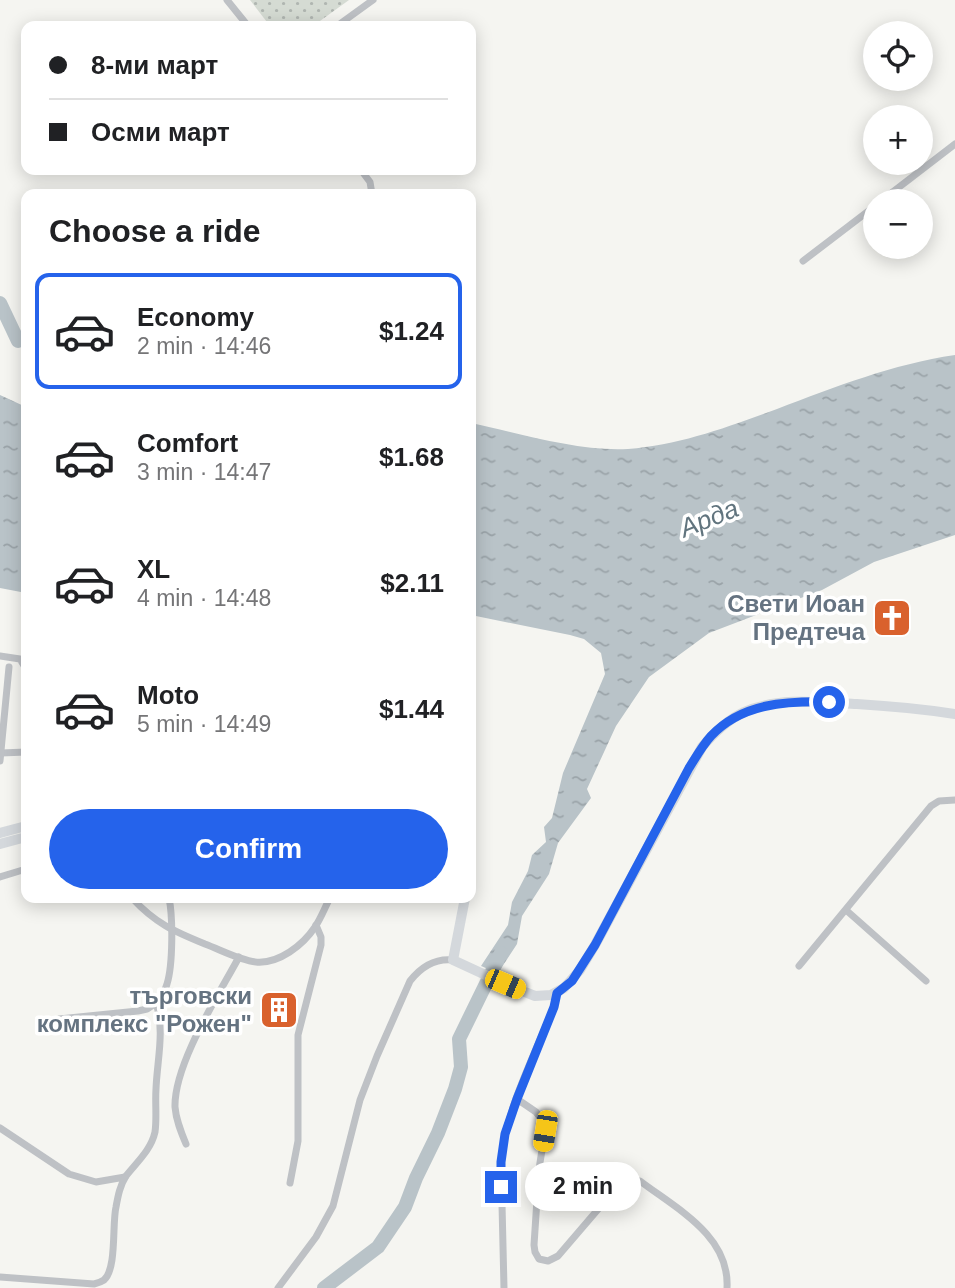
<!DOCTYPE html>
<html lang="en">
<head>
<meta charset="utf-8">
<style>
	body { margin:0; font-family:Arial,sans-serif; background:#f2f2f2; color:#202124; height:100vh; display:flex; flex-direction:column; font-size:26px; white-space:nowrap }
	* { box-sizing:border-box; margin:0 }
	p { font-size:23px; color:#757577 }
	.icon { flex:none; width:38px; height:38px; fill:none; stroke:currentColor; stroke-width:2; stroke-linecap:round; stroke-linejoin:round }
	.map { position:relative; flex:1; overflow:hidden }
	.side { position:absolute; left:21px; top:189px; width:455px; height:714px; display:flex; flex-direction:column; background:#fff; border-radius:14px; box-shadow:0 4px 18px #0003 }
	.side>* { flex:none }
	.banner { position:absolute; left:21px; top:21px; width:455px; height:154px; border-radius:14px; box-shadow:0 4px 18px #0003; display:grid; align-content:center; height:154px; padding:0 28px; background:#fff }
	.controls { position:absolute; left:863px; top:21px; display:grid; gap:14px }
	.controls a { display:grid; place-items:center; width:70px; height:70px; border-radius:50%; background:#fff; box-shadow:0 4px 18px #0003; font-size:35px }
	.end { position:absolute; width:32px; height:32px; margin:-16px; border:9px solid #2563eb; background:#fff; box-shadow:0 0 0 4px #fff }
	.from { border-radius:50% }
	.bubble { position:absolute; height:49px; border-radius:24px; background:#fff; box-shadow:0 4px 18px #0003; font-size:23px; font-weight:800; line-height:49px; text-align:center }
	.car { position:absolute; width:21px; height:42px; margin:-21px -10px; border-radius:9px; box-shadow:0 0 5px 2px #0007; background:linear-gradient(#f5c518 24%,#345 0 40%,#f5c518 0 76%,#345 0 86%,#f5c518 0) }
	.banner b { display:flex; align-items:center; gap:24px; height:66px; font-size:26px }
	.banner b+b { border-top:2px solid #e0e0e0 }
	.banner i { width:18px; height:18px; background:#202124 }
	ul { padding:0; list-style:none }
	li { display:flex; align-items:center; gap:21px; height:116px; margin:0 14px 10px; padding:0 14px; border:4px solid transparent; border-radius:14px }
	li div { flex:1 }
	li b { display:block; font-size:26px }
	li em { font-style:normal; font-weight:800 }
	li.selected { border-color:#2563eb }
	li>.icon { width:63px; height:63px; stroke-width:1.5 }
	h2 { padding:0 28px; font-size:32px; line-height:84px }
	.button { display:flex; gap:14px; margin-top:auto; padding:14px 28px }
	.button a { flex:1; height:80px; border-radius:42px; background:#2563eb; color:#fff; font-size:28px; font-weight:800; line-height:80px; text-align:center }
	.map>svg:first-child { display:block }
	.park { fill:url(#park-dots) }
	.water { fill:url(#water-ripples) }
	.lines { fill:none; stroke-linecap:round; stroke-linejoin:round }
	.river { stroke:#b9c3c8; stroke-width:14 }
	.minor { stroke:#bec1c5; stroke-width:7 }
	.major { stroke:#d4d8dc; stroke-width:10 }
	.route { stroke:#2563eb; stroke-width:9 }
	.labels { text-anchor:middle; stroke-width:7; stroke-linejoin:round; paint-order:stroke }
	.poi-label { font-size:24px; font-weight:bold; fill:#657381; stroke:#fff; text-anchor:end }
	.water-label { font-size:26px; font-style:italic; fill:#61747e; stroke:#fff }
</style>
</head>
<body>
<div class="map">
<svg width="955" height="1288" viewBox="0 0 955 1288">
	<defs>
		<pattern id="park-dots" width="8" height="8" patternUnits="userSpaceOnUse" patternTransform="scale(1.75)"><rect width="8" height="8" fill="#d5dbd3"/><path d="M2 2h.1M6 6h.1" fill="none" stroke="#b0b6b1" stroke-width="1.8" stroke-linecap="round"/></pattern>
		<pattern id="water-ripples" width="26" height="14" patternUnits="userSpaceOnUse" patternTransform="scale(1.75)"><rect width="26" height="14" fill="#b9c3c8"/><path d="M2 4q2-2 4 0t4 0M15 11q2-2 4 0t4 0" fill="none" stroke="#9aa3a8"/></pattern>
	</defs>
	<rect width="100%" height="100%" fill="#f5f5f1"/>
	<path class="park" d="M250 0H349L313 26H270Z"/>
	<g class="water">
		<path d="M955 355V535L874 562 822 590 709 633 649 677 616 726 587 789 591 798 558 843 549 874 522 916 517 944 498 973 481 966 508 925 512 902 528 871 532 855 546 842 544 827 552 818 563 773 605 674 601 653 584 639 570 635 471 615V423C518 433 580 452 628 449 680 445 728 427 777 409 835 387 893 364 955 355Z"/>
		<path d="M0 395 26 407V593L0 588Z"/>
	</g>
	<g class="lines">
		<g class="river">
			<path d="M0 303 18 341"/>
			<path d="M324 1288 378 1247 405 1207 416 1178 438 1133 455 1089 461 1067 459 1039 501 953"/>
		</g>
		<g class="minor">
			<path d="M227 0 248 26"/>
			<path d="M337 26 373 0"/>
			<path d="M361 170 370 182 372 194"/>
			<path d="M881 201 955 144"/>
			<path d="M803 261 875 206"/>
			<path d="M0 656 20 659 26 669"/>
			<path d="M1 753 26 752"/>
			<path d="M0 761 9 667"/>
			<path d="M0 877 26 869"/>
			<path d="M132 898C155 923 173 931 205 944 221 950 239 960 256 962 279 964 303 945 315 927 321 918 325 907 330 898"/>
			<path d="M846 910 926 981"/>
			<path d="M799 966 931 806 939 801 955 800"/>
			<path d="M59 1019 138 1011 147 1009 156 1003"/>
			<path d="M517 1099 536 1112 543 1121 545 1131 539 1169 534 1245 535 1252 539 1259 548 1261 558 1256 618 1186C625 1179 631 1178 640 1181 677 1209 730 1236 727 1288"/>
			<path d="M0 1128 69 1174 96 1182 125 1177"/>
			<path d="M186 1144C181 1132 176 1120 175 1107 174 1064 218 996 239 957"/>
			<path d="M290 1183 298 1141V1035L321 945V937L316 925"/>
			<path d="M0 1277 94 1284C98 1283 101 1282 104 1280 117 1269 112 1223 116 1207 118 1196 120 1185 126 1176 137 1162 151 1150 155 1132 157 1118 155 1103 156 1089 157 1061 165 1031 156 1003 161 998 165 991 167 984 173 965 173 917 169 898"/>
			<path d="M278 1288 316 1237 333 1206 360 1100 377 1056 410 981C421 967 434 958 453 960"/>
			<path d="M504 1288 501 1162C505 1111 535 1054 554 1007L557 993"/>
		</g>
		<g class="major">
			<path d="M0 833 26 826"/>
			<path d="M0 844 26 837"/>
			<path d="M465 898 453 960 505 984 535 996 551 995 564 988 580 970 595 945 702 747C714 733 727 720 744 712 779 697 820 702 857 704 890 706 923 709 955 714"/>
		</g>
	</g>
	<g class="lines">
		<path class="route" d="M501 1187V1162L505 1134 517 1099 554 1007 557 993 572 981 595 945 689 768C696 757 702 746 711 736 742 703 786 701 829 702"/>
	</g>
	<defs>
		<symbol id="church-square" viewBox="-11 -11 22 22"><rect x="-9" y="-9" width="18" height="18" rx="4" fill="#d9612d" stroke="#fff"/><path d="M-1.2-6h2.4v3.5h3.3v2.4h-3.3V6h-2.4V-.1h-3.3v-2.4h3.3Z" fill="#fff"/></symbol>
		<symbol id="building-square" viewBox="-11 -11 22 22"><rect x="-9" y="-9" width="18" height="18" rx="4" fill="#d9612d" stroke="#fff"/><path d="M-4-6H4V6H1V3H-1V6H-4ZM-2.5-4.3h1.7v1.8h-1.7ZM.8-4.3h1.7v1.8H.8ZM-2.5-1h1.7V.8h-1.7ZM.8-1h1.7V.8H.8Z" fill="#fff"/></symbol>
	</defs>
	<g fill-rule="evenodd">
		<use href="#church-square" x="870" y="596" width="44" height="44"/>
		<use href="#building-square" x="257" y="988" width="44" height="44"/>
	</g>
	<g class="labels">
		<g class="poi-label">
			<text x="865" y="612">Свети Иоан<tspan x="865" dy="28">Предтеча</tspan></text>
			<text x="252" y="1004">търговски<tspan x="252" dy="28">комплекс "Рожен"</tspan></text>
		</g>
		<g class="water-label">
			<text transform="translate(709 518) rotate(-22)" y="9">Арда</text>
		</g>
	</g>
</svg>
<div class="controls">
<a><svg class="icon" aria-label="locate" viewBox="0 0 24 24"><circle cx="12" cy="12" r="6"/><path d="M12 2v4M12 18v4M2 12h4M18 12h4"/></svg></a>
<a>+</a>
<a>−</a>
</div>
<i class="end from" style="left:829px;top:702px"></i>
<i class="end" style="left:501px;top:1187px"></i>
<div class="bubble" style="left:525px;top:1162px;width:116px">2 min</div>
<i class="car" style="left:505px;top:984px;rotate:113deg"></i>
<i class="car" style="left:545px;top:1131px;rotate:189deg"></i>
<div class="banner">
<b><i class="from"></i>8-ми март</b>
<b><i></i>Осми март</b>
</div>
<section class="side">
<h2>Choose a ride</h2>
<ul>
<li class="selected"><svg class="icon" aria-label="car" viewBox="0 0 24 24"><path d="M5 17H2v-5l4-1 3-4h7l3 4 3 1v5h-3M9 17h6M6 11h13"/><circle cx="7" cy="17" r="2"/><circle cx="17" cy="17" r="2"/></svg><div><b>Economy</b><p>2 min · 14:46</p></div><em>$1.24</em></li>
<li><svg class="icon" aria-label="car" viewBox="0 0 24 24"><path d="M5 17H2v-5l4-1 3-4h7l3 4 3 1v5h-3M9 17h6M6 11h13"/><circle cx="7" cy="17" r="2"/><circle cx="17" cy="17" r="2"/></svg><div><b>Comfort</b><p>3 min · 14:47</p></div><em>$1.68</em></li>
<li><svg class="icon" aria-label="car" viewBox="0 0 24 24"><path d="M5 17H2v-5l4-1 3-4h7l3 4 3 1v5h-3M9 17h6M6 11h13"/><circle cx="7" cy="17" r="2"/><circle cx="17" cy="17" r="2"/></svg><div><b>XL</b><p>4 min · 14:48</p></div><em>$2.11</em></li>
<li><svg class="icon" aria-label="car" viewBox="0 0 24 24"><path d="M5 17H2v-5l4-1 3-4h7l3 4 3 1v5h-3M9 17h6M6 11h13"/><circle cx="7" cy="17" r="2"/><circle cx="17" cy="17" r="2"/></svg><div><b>Moto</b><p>5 min · 14:49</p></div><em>$1.44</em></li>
</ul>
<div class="button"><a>Confirm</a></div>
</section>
</div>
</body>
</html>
